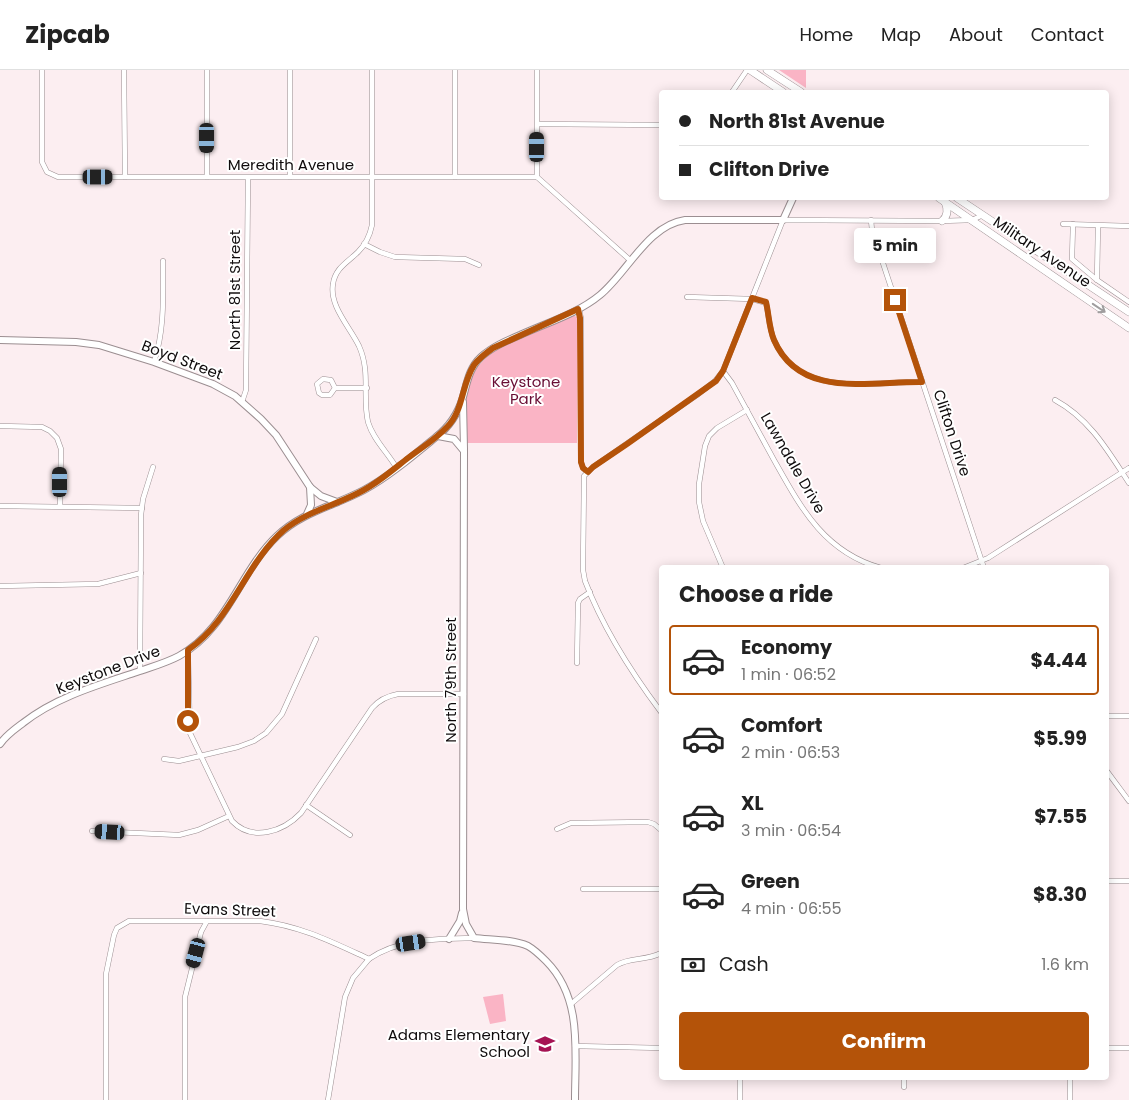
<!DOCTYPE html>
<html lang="en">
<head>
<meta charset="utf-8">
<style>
	body { margin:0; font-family:Poppins,sans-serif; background:#f6f6f6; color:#222; height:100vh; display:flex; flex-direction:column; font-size:19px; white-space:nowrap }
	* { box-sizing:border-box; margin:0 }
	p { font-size:16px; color:#767676 }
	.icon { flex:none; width:28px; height:28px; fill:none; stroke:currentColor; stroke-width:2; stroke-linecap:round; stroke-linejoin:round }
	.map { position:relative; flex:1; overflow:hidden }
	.drawer { position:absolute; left:659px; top:495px; width:450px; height:515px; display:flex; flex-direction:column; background:#fff; border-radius:5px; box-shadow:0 2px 12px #0003 }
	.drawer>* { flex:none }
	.banner { position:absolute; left:659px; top:20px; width:450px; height:110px; border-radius:5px; box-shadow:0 2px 12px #0003; display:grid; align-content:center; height:110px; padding:0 20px; background:#fff }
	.end { position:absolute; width:22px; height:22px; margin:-11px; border:6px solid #b45309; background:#fff; box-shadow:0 0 0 2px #fff }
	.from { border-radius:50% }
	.bubble { position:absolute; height:35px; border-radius:5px; background:#fff; box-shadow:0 2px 12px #0003; font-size:16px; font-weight:700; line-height:35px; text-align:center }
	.car { position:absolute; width:15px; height:30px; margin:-15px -8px; border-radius:6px; box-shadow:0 0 4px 1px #0007; background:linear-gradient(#222 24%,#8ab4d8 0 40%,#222 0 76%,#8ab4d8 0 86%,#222 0) }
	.banner b { display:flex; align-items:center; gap:18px; height:48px; font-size:19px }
	.banner b+b { border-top:1px solid #e0e0e0 }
	.banner i { width:12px; height:12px; background:#222 }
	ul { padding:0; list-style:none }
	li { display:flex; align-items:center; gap:15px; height:70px; margin:0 10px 8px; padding:0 10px; border:2px solid transparent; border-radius:5px }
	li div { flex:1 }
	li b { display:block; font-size:19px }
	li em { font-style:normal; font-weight:700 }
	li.active { border-color:#b45309 }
	li>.icon { width:45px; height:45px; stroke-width:1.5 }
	h2 { padding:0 20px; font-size:22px; line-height:60px }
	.pay { display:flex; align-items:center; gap:12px; height:55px; padding:0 20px; font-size:19px }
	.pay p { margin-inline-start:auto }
	.cta { display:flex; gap:10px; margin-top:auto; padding:10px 20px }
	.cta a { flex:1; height:58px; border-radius:5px; background:#b45309; color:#fff; font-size:20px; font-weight:700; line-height:58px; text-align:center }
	header { display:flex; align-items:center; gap:30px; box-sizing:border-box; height:70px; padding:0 25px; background:#fff; border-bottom:1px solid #e0e0e0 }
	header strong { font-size:24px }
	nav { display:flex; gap:28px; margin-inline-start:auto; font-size:18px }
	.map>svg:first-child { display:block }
	.green { fill:#fab4c5 }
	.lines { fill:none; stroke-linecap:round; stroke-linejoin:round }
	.street-casing { stroke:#9b8e91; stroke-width:5.5 }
	.secondary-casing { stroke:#9b8e91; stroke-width:8 }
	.primary-casing { stroke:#9b8e91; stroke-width:8 }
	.street { stroke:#fff; stroke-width:4.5 }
	.secondary { stroke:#fff; stroke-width:6 }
	.primary { stroke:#fff; stroke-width:7 }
	.oneway { stroke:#9f9d9e }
	.route { stroke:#b45309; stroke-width:6 }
	.labels { text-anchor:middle; stroke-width:4; stroke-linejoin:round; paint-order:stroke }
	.street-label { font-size:15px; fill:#0f0b0c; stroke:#fff }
	.park-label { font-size:15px; fill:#680c33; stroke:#fff }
	.poi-label { font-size:15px; fill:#0f0b0c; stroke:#fff; text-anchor:end }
</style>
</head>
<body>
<header>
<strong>Zipcab</strong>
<nav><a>Home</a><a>Map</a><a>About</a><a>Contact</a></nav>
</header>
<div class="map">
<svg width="1129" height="1030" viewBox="0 0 1129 1030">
	<rect width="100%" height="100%" fill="#fceef1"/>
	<g class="green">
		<path d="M779 0H806V18Z"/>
		<path d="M573 245 577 247 578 250 577 373H466C466 358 464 342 466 327 472 275 532 262 573 245Z"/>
		<path d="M503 924 506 951 490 954 483 927Z"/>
	</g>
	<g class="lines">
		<defs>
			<g id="street">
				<path d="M42 0V92L47 102 58 107H537"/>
				<path d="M124 0 125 107"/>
				<path d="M207 0V107"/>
				<path d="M290 0V107"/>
				<path d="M372 0V155C370 165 366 174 358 182 348 192 335 198 333 214 329 236 350 257 359 276 371 303 362 325 368 352 373 369 387 382 396 397"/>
				<path d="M455 0V107"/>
				<path d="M537 0V107L631 191"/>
				<path d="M732 22 747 0"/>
				<path d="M538 54 661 55"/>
				<path d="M871 150 872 160 984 498"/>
				<path d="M1063 154 1129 156"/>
				<path d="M1073 154 1072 189 1097 210 1129 232"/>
				<path d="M364 174 380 182 395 187 465 189 479 195"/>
				<path d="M1097 210 1098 156"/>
				<path d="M687 227 752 229 766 233C769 245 769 258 774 270 800 330 871 311 922 312"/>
				<path d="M579 239 581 248V392L583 398 588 402"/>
				<path d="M154 292C165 259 163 225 163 191"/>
				<path d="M723 301 732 313C746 339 760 364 774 390 801 438 824 482 881 498"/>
				<path d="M335 318 330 325H322L319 323 317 314 323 309 331 310 335 318H367"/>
				<path d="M1055 330C1090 349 1108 381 1129 413"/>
				<path d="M242 332 246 320 248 108"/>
				<path d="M0 356 42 357 50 361 57 368 61 379 60 436"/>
				<path d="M0 436 142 438"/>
				<path d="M723 498 703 451 699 432V414L705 376 709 366 717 358 747 340"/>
				<path d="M963 498 988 488 1129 398"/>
				<path d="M0 516 98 514 141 503"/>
				<path d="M188 580 190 663 232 751C252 772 283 762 301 743L372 638C379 630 387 626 398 624H464"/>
				<path d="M577 593 578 533 580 529 590 522"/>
				<path d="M140 600 141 445 143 429 153 397"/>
				<path d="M661 642C631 602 603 558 585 511L583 500 584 406 593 397 697 325 715 311 723 301 783 150 942 151 972 150 983 145"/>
				<path d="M1106 646H1129"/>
				<path d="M164 689 179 691 238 677 254 671 266 663 282 644 316 569"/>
				<path d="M1106 700 1129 731"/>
				<path d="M306 735 350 765"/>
				<path d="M557 759 571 753 648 752 654 754 661 760"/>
				<path d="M92 761 179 765 198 760 229 746"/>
				<path d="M1106 811H1129"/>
				<path d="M583 819H661"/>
				<path d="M571 934 617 895C630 887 646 891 661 883"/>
				<path d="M575 976 661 978"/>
				<path d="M1106 978H1129"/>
				<path d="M740 1008V1030"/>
				<path d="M1070 1008V1030"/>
				<path d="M904 1017V1008"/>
				<path d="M106 1030V904L114 865 117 858 129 851H260C301 856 332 872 369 889 399 868 439 869 474 868"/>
				<path d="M185 1030V927L201 862 207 851"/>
				<path d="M328 1030 345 927 353 908 369 889"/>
			</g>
			<g id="secondary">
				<path d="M0 270 76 272 99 275 154 292 213 314 235 326 261 349 276 365 310 417 321 426 337 432"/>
				<path d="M463 332 464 379"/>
				<path d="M438 366 454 369 464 381 463 839 466 854 474 868C491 870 512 869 528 876 535 880 540 885 546 891 583 928 575 982 575 1030"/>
				<path d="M307 444 311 435 310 417"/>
				<path d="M0 674C6 665 15 659 23 653 56 627 98 615 137 602 151 597 166 593 179 586 228 559 239 502 277 466 302 442 334 436 364 420 388 407 414 385 436 367 449 357 458 344 463 327 467 313 469 298 481 287 492 277 506 271 520 265 546 253 577 244 600 225 627 203 648 155 685 150H783L793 128"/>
				<path d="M449 869 460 851 462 843"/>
			</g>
			<g id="primary">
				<path d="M750 0 783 22"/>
				<path d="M767 0 801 22"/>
				<path d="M939 128 1129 258"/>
				<path d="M957 128 1129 242"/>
				<path d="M942 151C948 146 948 139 945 132"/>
			</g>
		</defs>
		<use href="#street" class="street-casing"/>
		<use href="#secondary" class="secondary-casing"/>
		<use href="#primary" class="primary-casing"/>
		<use href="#street" class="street"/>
		<use href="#secondary" class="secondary"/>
		<use href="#primary" class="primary"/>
	</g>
	<defs><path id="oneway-shaft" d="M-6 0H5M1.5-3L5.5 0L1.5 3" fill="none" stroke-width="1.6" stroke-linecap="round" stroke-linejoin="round" transform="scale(1.25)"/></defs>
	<use class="oneway" href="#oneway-shaft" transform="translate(1099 238) rotate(34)"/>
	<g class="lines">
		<path class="route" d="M188 651V580C232 550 245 494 284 460 305 443 329 437 352 426 373 417 390 402 408 388 421 378 436 369 447 357 464 340 461 315 474 295 479 288 486 283 493 278L578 239 580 248 581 392 583 398 588 402 593 397 627 374 716 311 723 301 752 228 766 232C769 245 769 258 774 270 800 330 871 311 922 312L895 230"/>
	</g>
	<defs>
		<symbol id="school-bare" viewBox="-9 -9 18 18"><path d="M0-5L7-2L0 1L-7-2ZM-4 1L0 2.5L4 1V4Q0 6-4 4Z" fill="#a51353" stroke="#fff" stroke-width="2.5" paint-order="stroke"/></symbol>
	</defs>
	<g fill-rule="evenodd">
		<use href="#school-bare" x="531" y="960" width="28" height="28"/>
	</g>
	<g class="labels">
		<g class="street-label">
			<text x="291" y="100">Meredith Avenue</text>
			<text transform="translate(1042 182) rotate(34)" y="5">Military Avenue</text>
			<text transform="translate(235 220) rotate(-90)" y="5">North 81st Street</text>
			<text transform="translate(182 290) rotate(21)" y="5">Boyd Street</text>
			<text transform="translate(952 363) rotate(72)" y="5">Clifton Drive</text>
			<text transform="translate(793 393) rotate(60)" y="5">Lawndale Drive</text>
			<text transform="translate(108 600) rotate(-21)" y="5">Keystone Drive</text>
			<text transform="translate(451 610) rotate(-90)" y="5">North 79th Street</text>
			<text transform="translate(230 840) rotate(2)" y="5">Evans Street</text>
		</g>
		<g class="park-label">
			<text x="526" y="317">Keystone<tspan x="526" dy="17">Park</tspan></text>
		</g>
		<g class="poi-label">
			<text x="530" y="970">Adams Elementary<tspan x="530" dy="17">School</tspan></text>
		</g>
	</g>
</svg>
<i class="end from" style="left:188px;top:651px"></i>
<i class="end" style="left:895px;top:230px"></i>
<div class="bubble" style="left:854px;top:158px;width:82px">5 min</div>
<i class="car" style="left:207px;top:68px;rotate:180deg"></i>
<i class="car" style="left:537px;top:77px;rotate:0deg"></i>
<i class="car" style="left:98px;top:107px;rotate:90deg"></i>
<i class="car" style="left:60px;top:412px;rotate:0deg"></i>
<i class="car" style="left:110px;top:762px;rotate:273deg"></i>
<i class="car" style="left:411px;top:873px;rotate:81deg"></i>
<i class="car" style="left:196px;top:883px;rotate:195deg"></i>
<div class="banner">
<b><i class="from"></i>North 81st Avenue</b>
<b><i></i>Clifton Drive</b>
</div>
<section class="drawer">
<h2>Choose a ride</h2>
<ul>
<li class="active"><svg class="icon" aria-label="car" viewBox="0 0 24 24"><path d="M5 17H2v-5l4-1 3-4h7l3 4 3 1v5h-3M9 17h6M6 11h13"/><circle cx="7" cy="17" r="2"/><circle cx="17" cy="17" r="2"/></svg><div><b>Economy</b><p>1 min · 06:52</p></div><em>$4.44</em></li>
<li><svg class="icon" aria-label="car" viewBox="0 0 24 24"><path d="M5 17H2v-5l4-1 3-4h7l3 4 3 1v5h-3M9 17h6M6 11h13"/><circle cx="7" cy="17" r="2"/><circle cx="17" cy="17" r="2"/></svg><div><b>Comfort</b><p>2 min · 06:53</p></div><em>$5.99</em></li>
<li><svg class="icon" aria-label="car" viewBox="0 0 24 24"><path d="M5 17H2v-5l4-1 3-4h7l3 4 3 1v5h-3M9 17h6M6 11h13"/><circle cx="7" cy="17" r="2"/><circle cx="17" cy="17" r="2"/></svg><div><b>XL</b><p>3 min · 06:54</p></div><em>$7.55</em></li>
<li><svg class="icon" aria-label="car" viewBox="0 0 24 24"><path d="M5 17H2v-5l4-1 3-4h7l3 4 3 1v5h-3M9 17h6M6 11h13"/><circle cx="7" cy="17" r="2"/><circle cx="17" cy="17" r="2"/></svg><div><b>Green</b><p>4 min · 06:55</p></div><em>$8.30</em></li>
</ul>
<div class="pay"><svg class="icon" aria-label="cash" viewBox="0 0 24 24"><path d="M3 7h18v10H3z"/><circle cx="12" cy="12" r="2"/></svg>Cash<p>1.6 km</p></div>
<div class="cta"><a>Confirm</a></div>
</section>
</div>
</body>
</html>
